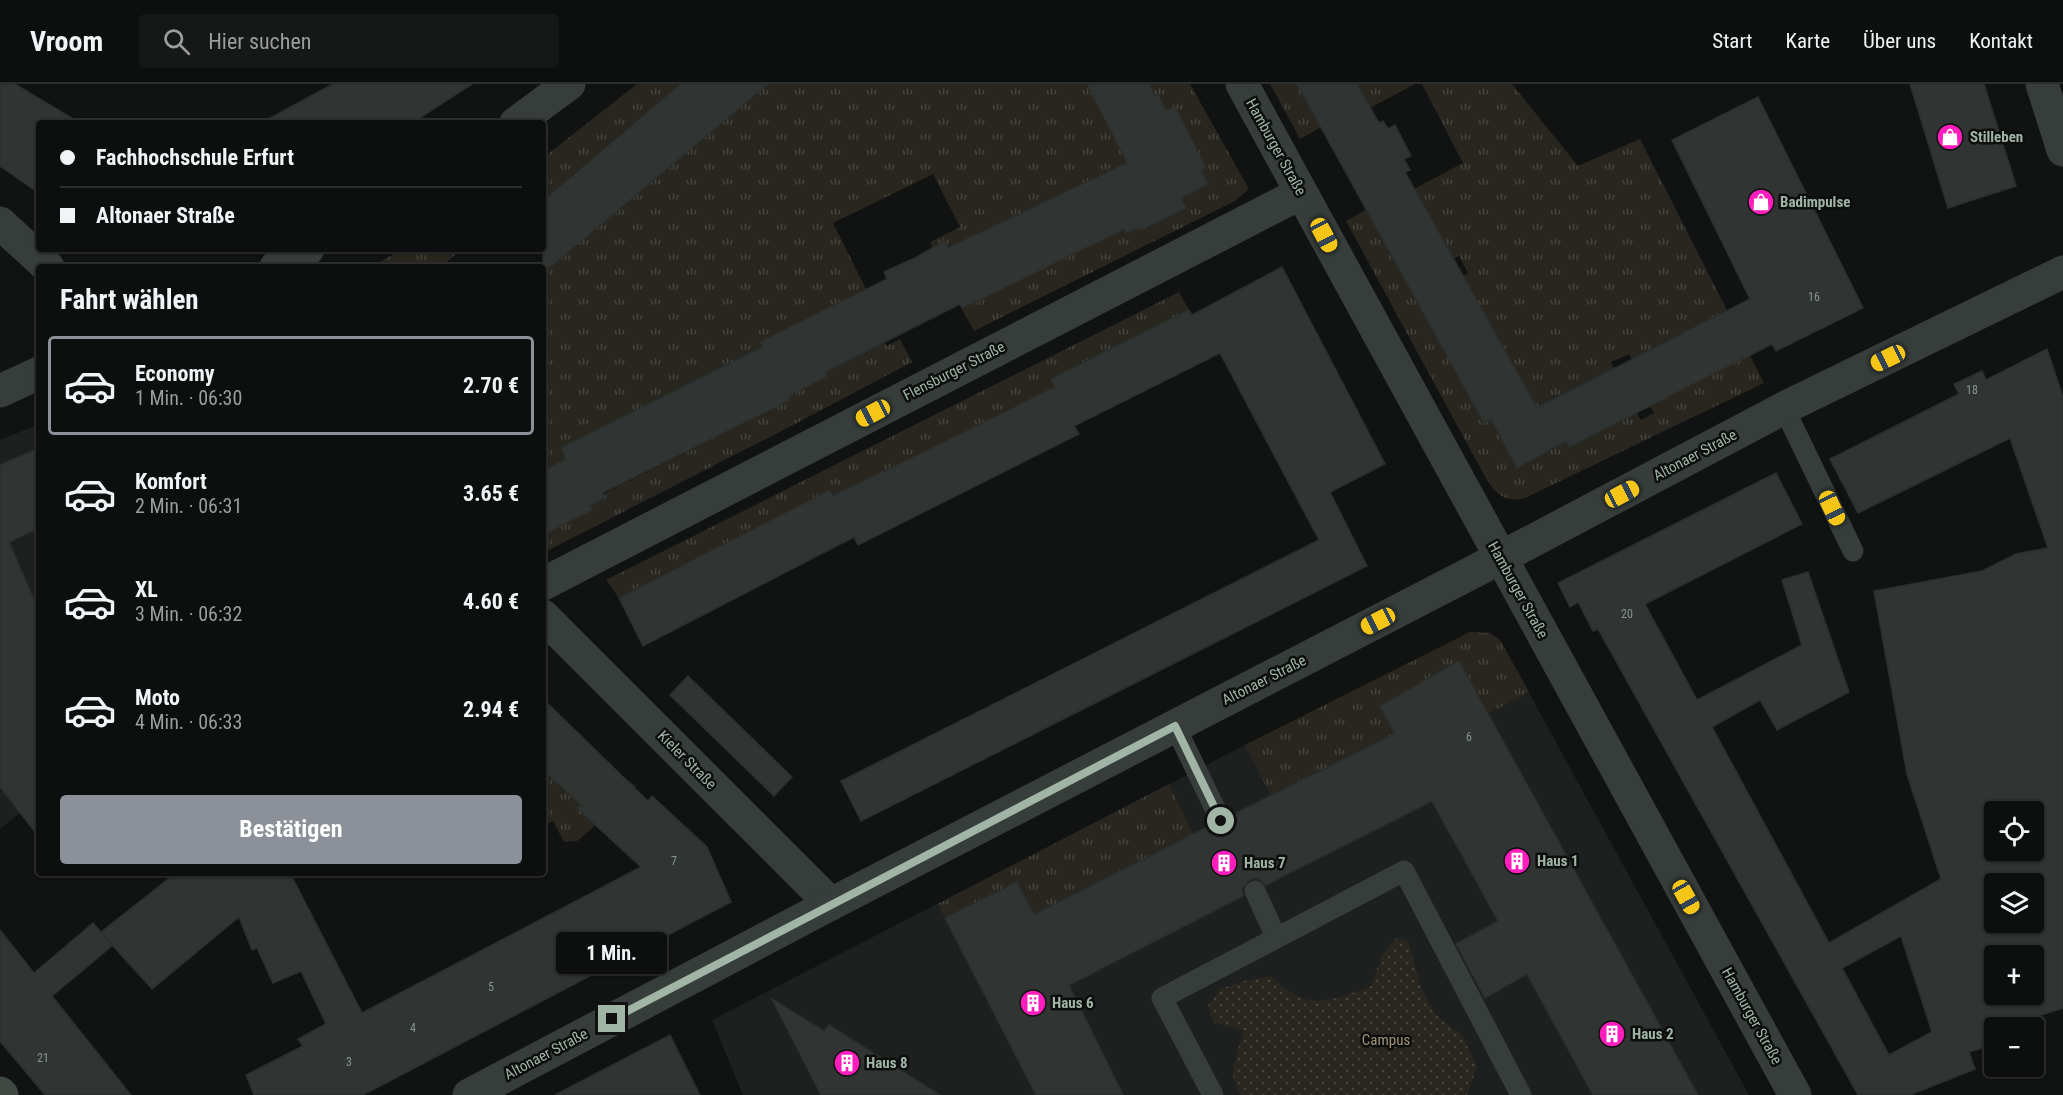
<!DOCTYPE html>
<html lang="de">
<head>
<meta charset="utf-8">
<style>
	body { margin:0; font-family:"Roboto Condensed",sans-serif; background:#161717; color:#f1f3f6; height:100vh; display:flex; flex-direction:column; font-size:22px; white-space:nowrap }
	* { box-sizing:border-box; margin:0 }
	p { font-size:20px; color:#9a9c9e }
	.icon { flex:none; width:33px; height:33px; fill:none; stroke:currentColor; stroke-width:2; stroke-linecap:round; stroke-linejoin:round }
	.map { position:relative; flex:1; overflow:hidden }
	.sheet { position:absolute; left:36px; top:180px; width:510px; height:612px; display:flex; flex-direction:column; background:#0d0e0e; border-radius:6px; box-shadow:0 2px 4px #0004,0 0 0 2px #2d2e2e }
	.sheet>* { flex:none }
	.guide { position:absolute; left:36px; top:36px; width:510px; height:132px; border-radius:6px; box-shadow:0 2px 4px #0004,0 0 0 2px #2d2e2e; display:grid; align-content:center; height:132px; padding:0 24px; background:#0d0e0e }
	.tools { position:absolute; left:1984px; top:717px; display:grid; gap:12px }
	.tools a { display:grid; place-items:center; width:60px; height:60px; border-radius:6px; background:#0d0e0e; box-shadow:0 2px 4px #0004,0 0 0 2px #2d2e2e; font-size:30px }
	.end { position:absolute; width:27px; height:27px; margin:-14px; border:8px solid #a1b5a7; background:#111; box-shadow:0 0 0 3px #111 }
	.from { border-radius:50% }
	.bubble { position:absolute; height:42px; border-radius:6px; background:#0d0e0e; box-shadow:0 2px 4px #0004,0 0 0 2px #2d2e2e; font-size:20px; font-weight:700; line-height:42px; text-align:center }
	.car { position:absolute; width:18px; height:36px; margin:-18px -9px; border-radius:8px; box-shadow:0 0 4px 2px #0007; background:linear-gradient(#f5c518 24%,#345 0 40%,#f5c518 0 76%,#345 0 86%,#f5c518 0) }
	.guide b { display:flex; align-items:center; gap:21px; height:57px; font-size:22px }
	.guide b+b { border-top:2px solid #2d2e2e }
	.guide i { width:15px; height:15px; background:#f1f3f6 }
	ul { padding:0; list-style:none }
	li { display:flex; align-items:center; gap:18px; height:99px; margin:0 12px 9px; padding:0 12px; border:3px solid transparent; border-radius:6px }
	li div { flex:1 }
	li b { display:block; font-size:22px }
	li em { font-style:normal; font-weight:700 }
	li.current { border-color:#8c9099 }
	li>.icon { width:54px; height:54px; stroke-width:1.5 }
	h2 { padding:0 24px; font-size:27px; line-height:72px }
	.action { display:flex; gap:12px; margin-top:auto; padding:12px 24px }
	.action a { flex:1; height:69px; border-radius:6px; background:#8c9099; color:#fff; font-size:24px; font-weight:700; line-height:69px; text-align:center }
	header { display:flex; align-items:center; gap:36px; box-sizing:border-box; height:84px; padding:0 30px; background:#0d0e0e; border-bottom:2px solid #2d2e2e }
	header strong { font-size:28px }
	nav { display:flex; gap:33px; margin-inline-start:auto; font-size:21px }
	.search { width:420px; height:54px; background:#161717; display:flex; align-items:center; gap:15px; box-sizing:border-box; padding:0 21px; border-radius:6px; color:#9a9c9e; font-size:22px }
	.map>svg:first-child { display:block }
	.built { fill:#1d201f }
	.grass { fill:url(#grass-tufts) }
	.park { fill:url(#park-dots) }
	.building { fill:#303533; stroke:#2b2f2d; stroke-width:1.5; fill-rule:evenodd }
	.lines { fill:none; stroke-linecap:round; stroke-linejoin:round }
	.service { stroke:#363d3a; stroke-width:21 }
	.minor { stroke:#363d3a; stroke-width:33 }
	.tertiary { stroke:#363d3a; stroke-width:33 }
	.secondary { stroke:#404843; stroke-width:33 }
	.route { stroke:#a1b5a7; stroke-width:8 }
	.labels { text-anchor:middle; stroke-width:5; stroke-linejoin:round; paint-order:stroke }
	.number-label { font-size:12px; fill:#85958a }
	.poi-label { font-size:15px; font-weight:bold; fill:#a1b5a7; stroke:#0c0e0d; text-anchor:start }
	.street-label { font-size:15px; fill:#a1b5a7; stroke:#0c0e0d }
	.park-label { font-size:15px; fill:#a19476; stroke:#0c0e0d }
</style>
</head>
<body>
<header>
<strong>Vroom</strong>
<div class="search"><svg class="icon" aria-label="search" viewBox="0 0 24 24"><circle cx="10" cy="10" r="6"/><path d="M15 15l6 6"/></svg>Hier suchen</div>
<nav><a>Start</a><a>Karte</a><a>Über uns</a><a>Kontakt</a></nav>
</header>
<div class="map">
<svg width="2063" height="1011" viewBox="0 0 2063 1011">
	<defs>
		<pattern id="grass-tufts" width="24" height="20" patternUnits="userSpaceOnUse" patternTransform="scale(1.5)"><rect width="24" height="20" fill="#28261f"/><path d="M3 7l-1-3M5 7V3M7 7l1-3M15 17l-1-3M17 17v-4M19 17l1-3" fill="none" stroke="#44433d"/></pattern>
		<pattern id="park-dots" width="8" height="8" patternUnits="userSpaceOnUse" patternTransform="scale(1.5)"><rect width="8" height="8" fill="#28261f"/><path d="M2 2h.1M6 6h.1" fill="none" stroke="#44433d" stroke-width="1.8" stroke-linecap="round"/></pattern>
	</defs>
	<rect width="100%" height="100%" fill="#111312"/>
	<g class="built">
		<path d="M39 340V714L0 745V356Z"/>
		<path d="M1470 548 1490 549 1500 556 1749 1011H743L712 936 1245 661Z"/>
	</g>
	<g class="grass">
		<path d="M637 0H681L543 117V74Z"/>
		<path d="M768 0H1087L1113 52 1140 82 1111 86 936 171 930 158 960 143 933 90 833 139 866 205 761 258 763 263 561 364 566 375 543 387V189Z"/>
		<path d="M1149 0H1190L1249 105 1235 117 974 247 962 225 1124 145 1126 149 1140 143 1142 146 1185 124 1181 114 1207 100 1201 87 1206 84 1175 23 1166 27 1158 10 1155 12Z"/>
		<path d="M1270 0H1297L1321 43 1300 55Z"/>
		<path d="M1357 0H1415L1370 24Z"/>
		<path d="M1422 0H1512L1578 82 1640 55 1764 299 1525 414C1502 420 1494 407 1483 389L1346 137 1366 126 1484 339 1491 335 1517 384 1566 357 1570 363 1637 329 1641 336 1654 329 1650 322 1743 275 1632 276 1629 270 1611 278 1614 285 1537 324 1462 192 1468 189 1459 172 1453 175 1414 105 1463 79Z"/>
		<path d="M403 165H462L441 183H371Z"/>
		<path d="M1179 208 1189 226 1051 295 1055 303 833 412 830 406 619 514 606 496Z"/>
		<path d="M900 255 912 278 795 340 543 469V440L605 414 603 410 789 317 785 308 827 292 825 288 884 258 887 262Z"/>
		<path d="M1470 548 1490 549 1500 556 1529 608 1488 630 1459 577 1380 621 1395 650 1271 712 1245 661Z"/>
		<path d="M543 686 589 728 622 692 636 702 613 726 577 757 564 758 553 737 543 742Z"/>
		<path d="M1169 700 1193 750 1034 831 1017 798 945 834 938 820Z"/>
	</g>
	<path class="park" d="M1396 854 1408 857 1421 903 1435 930 1462 951 1473 974 1477 983 1467 1011H1241C1224 989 1239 971 1243 946L1213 938 1208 922 1220 905 1244 897 1271 892C1307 928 1328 918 1371 902L1382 871Z"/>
	<g class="building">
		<path d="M0 0H15L80 39H39V109L0 82Z"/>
		<path d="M333 0H472L412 39H261Z"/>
		<path d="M681 0H768L543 189V117Z"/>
		<path d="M1087 0H1149L1155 12 1158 10 1166 27 1175 22 1206 84 1201 87 1208 100 1181 114 1186 124 1141 146 1140 143 1126 149 1124 145 980 216 962 224 960 220 825 288 827 292 788 313 790 316 602 409 605 414 590 421 592 426 543 451V387L566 375 561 364 763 263 760 258 887 195 884 188 915 174 944 157 948 164 1127 79Z"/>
		<path d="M1297 0H1357L1379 39 1383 37 1388 45 1395 41 1411 72 1404 75 1410 86 1405 88 1537 324 1750 215 1672 56 1758 13 1863 224 1776 267 1772 260 1569 363 1566 357 1517 384 1491 335 1484 339Z"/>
		<path d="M1910 0H1984L2016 102 1948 124Z"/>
		<path d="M1282 183 1385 380 1330 408 1367 482 861 737 841 697 1319 456 1220 269 1074 342 1079 350 858 461 854 453 643 562 619 514 830 406 833 412 979 341 1055 303 1051 295 1189 226 1192 231Z"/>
		<path d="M2047 265 2063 313V924L2032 934 2036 946 2034 947V944H1995V960L1969 968 1975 985 1910 1011H1858L1598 545 1593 547 1578 518 1570 523 1558 499 1776 389 1802 440 1645 520 1697 616 1802 561 1782 496 1808 488 1849 608 1777 646 1760 616 1712 643 1829 859 1941 795 1907 690 1874 507 1982 487 2016 470 2048 464 2010 354 1858 429 1830 375 1959 310 1954 300 1982 287 1986 296ZM1995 728H2034V766H1995ZM1995 800H2034V838H1995ZM1901 852 1932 948 1889 971 1842 884ZM1995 872H2034V910H1995Z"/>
		<path d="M39 364V444L9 458 39 528V753L0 703V381Z"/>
		<path d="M1459 577 1698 1011H1593L1527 890 1485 914 1456 860 1498 837 1432 717 1266 801 1257 794 1249 796 1242 805 1243 812 1069 901 1123 1011H1036L945 834 1017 798 1034 831 1209 742 1213 747 1220 750 1227 748 1234 738 1232 731 1395 650 1380 622Z"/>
		<path d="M688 592 792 693 774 712 670 611Z"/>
		<path d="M543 615 648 717 652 712 707 763 731 818 363 1011H254L246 991 303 962 298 955 326 940 301 887 273 899 257 864 252 866 239 833 152 905 103 851 112 862 52 912 131 1011H45L0 957V846L34 889 93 839 101 848 176 789H290L362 929 641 783 577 724 582 722 543 686Z"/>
		<path d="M772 915 824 947 829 941 940 1011H821Z"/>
		<path d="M670 951 700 1011H555Z"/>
	</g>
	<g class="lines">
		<g class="service">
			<path d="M1784 324 1853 467"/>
			<path d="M1175 642 1221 737"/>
			<path d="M1255 807 1276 853"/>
			<path d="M1213 1011 1162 914 1404 787 1521 1011"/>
		</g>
		<g class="minor">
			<path d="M1242 0 1795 1011"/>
			<path d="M2042 0 2063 66"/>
			<path d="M0 139 48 183"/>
			<path d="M543 500 1301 109"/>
			<path d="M543 532 831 820"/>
			<path d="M469 1011 831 820 1500 474 1784 324 2063 188"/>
		</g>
		<g class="tertiary">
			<path d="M516 39 569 0"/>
			<path d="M276 183 308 165"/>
			<path d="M0 307 39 289"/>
		</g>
		<path class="secondary" d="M0 1009 2 1011"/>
	</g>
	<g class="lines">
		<path class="route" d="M612 935 1175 642 1221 737"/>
	</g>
	<defs>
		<symbol id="shop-disc" viewBox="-11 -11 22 22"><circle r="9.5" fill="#ff1dbd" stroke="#0c0e0d"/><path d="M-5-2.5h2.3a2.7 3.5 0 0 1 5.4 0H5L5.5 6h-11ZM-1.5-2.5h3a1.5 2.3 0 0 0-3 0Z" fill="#fff"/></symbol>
		<symbol id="building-disc" viewBox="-11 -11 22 22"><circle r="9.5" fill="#ff1dbd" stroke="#0c0e0d"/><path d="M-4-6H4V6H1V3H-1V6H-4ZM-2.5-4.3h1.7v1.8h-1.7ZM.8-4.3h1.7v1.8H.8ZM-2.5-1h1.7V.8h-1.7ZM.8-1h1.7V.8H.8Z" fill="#fff"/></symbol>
	</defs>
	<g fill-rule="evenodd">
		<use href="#shop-disc" x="1935" y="38" width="30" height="30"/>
		<use href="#shop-disc" x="1746" y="103" width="30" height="30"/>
		<use href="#building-disc" x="1502" y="762" width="30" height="30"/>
		<use href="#building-disc" x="1209" y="764" width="30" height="30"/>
		<use href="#building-disc" x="1018" y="904" width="30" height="30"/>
		<use href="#building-disc" x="1597" y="935" width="30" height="30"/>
		<use href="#building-disc" x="832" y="964" width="30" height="30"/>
	</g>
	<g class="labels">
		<g class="number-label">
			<text x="1814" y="217">16</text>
			<text x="1972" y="310">18</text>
			<text x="1627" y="534">20</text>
			<text x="1469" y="657">6</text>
			<text x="674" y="781">7</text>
			<text x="491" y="907">5</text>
			<text x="413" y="948">4</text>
			<text x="43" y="978">21</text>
			<text x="349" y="982">3</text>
		</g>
		<g class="poi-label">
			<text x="1970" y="58">Stilleben</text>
			<text x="1780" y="123">Badimpulse</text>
			<text x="1537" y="782">Haus 1</text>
			<text x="1244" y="784">Haus 7</text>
			<text x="1052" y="924">Haus 6</text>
			<text x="1632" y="955">Haus 2</text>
			<text x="866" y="984">Haus 8</text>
		</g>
		<g class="street-label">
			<text transform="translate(1276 63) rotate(61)" y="5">Hamburger Straße</text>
			<text transform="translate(954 287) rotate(-27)" y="5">Flensburger Straße</text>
			<text transform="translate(1695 371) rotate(-28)" y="5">Altonaer Straße</text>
			<text transform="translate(1518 506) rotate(61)" y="5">Hamburger Straße</text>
			<text transform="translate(1264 596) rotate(-27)" y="5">Altonaer Straße</text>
			<text transform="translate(687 676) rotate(45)" y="5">Kieler Straße</text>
			<text transform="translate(1752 932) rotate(61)" y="5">Hamburger Straße</text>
			<text transform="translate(546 970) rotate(-28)" y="5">Altonaer Straße</text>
		</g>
		<g class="park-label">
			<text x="1386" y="961">Campus</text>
		</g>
	</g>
</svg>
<div class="tools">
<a><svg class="icon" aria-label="locate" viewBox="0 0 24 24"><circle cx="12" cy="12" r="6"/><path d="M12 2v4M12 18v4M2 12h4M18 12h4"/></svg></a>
<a><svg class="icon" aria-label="layers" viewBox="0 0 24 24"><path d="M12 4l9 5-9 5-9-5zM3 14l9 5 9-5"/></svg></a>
<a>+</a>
<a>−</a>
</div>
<i class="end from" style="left:1221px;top:737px"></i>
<i class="end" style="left:612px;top:935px"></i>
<div class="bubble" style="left:556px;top:848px;width:111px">1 Min.</div>
<i class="car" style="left:1324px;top:151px;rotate:152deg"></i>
<i class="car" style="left:1888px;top:274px;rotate:244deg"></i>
<i class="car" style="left:873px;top:329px;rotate:242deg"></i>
<i class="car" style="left:1622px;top:410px;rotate:62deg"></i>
<i class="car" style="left:1832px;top:424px;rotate:155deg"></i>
<i class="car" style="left:1378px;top:537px;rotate:243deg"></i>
<i class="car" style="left:1686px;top:813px;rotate:151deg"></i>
<div class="guide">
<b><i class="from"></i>Fachhochschule Erfurt</b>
<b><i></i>Altonaer Straße</b>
</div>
<section class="sheet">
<h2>Fahrt wählen</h2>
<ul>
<li class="current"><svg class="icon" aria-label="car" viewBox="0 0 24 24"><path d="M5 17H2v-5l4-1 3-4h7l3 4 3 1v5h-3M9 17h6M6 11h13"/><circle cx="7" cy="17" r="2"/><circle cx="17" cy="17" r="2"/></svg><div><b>Economy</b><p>1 Min. · 06:30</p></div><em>2.70 €</em></li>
<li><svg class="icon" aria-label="car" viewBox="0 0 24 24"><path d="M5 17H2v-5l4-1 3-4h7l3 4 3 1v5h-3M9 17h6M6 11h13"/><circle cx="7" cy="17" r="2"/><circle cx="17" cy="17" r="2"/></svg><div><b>Komfort</b><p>2 Min. · 06:31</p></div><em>3.65 €</em></li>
<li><svg class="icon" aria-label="car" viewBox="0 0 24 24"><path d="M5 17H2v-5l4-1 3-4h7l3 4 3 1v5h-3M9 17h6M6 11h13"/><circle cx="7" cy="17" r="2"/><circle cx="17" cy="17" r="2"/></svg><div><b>XL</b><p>3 Min. · 06:32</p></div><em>4.60 €</em></li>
<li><svg class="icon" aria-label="car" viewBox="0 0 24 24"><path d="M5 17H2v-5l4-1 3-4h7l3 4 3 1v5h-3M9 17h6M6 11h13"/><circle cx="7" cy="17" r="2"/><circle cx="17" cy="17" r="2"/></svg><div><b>Moto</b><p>4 Min. · 06:33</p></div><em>2.94 €</em></li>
</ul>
<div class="action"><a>Bestätigen</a></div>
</section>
</div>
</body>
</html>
